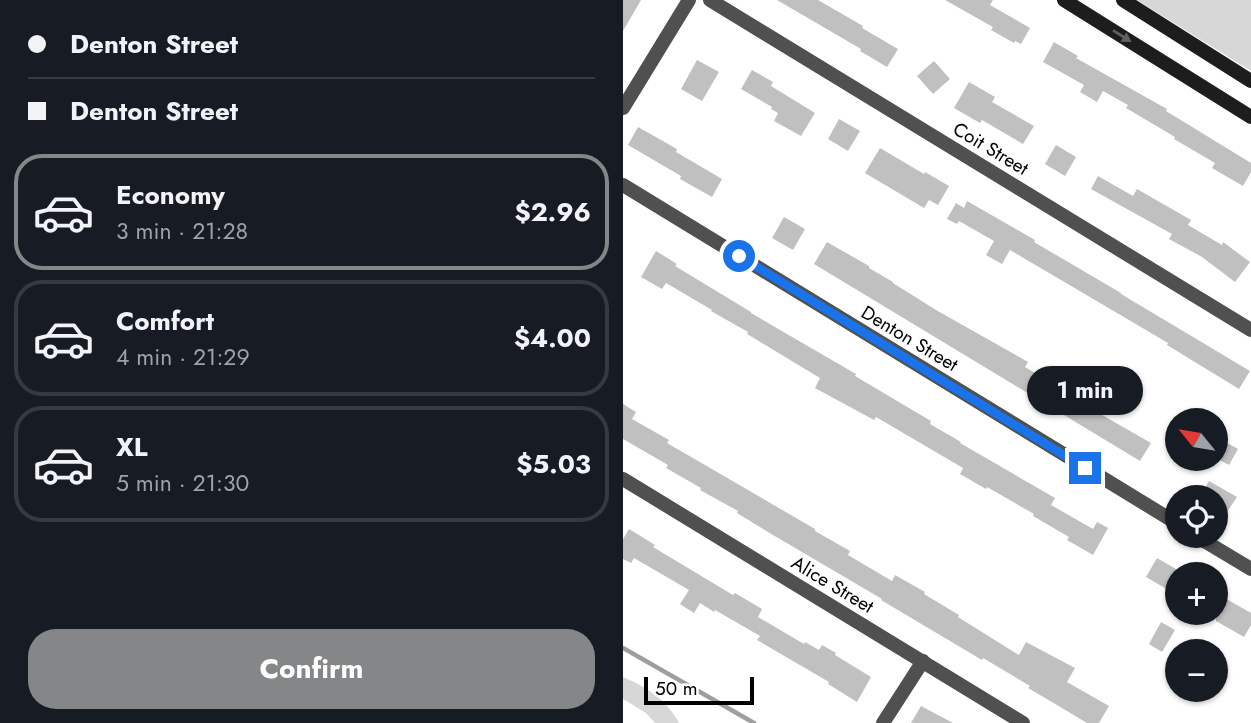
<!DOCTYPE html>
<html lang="en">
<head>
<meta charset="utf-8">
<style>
	body { margin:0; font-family:Jost,sans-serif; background:#242831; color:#f1f3f6; height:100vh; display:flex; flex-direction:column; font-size:26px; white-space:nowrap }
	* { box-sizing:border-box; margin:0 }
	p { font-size:23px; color:#9ea1a6 }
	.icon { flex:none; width:38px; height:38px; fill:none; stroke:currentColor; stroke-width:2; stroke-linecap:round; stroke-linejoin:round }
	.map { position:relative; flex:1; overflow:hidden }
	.sheet { display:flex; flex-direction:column; background:#171b24; width:623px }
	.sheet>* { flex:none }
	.guide { display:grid; align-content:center; height:154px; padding:0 28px; background:#171b24 }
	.needle { width:46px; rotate:300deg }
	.buttons { position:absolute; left:542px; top:408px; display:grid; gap:14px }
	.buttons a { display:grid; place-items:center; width:63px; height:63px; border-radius:50%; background:#171b24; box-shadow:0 2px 5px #0004; font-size:35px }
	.scale { position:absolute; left:21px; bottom:18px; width:110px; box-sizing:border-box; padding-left:7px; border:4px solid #000; border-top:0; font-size:19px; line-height:24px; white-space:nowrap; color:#000; -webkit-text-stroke:5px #fff; paint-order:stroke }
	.end { position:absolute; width:32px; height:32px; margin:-16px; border:9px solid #1a73e8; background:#fff; box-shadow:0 0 0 4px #fff }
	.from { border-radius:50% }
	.bubble { position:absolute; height:49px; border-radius:24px; background:#171b24; box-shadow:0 2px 5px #0004; font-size:23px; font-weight:700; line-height:49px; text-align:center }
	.guide b { display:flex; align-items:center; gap:24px; height:66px; font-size:26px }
	.guide b+b { border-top:2px solid #363941 }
	.guide i { width:18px; height:18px; background:#f1f3f6 }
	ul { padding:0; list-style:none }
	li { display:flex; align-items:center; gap:21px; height:116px; margin:0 14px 10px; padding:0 14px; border:4px solid #363941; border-radius:28px }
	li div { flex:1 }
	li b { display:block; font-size:26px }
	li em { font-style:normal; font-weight:700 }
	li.active { border-color:#858687 }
	li>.icon { width:63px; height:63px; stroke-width:1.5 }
	.action { display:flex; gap:14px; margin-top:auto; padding:14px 28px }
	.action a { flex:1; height:80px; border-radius:28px; background:#858687; color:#fff; font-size:28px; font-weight:700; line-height:80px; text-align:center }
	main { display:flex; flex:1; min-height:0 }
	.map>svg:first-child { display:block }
	.green { fill:#d7d7d7 }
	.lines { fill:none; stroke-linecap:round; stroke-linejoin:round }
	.stream { stroke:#9e9e9e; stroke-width:4.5 }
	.building { fill:#c0c0c0 }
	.minor { stroke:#505050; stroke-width:14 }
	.secondary { stroke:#1d1d1d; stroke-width:14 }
	.oneway { fill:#616161 }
	.route { stroke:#1a73e8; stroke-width:9 }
	.labels { text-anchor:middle; stroke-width:5; stroke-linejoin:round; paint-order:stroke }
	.street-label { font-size:19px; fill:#000; stroke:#fff }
</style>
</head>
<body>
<main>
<section class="sheet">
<div class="guide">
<b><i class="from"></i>Denton Street</b>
<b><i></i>Denton Street</b>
</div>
<ul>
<li class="active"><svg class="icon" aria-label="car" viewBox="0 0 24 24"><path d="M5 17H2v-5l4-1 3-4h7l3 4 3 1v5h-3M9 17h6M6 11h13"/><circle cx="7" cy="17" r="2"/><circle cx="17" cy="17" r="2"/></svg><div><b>Economy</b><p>3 min · 21:28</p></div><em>$2.96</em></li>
<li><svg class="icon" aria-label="car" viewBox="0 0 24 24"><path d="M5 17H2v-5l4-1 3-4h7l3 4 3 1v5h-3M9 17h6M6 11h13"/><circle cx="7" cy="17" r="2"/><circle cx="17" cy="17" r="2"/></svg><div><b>Comfort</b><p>4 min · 21:29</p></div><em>$4.00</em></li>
<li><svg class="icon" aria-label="car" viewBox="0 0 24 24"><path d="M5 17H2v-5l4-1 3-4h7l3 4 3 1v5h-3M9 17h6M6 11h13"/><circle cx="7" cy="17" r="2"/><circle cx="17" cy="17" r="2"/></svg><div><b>XL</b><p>5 min · 21:30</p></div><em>$5.03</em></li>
</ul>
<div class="action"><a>Confirm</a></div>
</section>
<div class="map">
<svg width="628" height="723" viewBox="0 0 628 723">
	<rect width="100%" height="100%" fill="#fff"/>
	<g class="green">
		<path d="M514 0H628V71Z"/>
		<path d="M0 677C24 687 44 700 56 723H32L23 713 0 699Z"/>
	</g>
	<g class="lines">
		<path class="stream" d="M0 648 131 723"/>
	</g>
	<g class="building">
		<path d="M0 0H18L0 31Z"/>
		<path d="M154 0H195L240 26 239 28 275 49 264 67 237 51 238 49Z"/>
		<path d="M322 0H370L367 5 407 28 398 44 392 41 391 43 368 30 370 27Z"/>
		<path d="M431 42 455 56 453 58 544 109 543 111 628 163V172L620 186 589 168 592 163 551 139 552 137 503 108 505 105 480 91 474 102 457 92 461 85 420 62Z"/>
		<path d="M74 60 96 72 79 101 58 89Z"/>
		<path d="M311 61 327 79 310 94 294 76Z"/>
		<path d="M129 70 150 82 148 86 192 113 178 136 151 121 155 113 148 109 149 107 118 89Z"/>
		<path d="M346 82 372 97 369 102 411 126 400 144 359 120 357 123 331 108Z"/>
		<path d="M216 119 237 131 225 151 205 139Z"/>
		<path d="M15 127 54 149 53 152 99 179 89 197 57 179 58 176 5 145Z"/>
		<path d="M433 145 453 157 442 176 422 164Z"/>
		<path d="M257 148 301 174 302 172 326 186 315 205 306 200 301 208 242 173Z"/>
		<path d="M475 176 510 196 514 189 568 220 565 225 599 245 600 242 627 262 612 282 579 257 546 239 549 234 468 189Z"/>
		<path d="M344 201 412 240 411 242 498 293V294L627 371 616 389 544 345 545 343 387 250 379 264 363 255 371 241 336 221 334 224 324 219 333 203 341 208Z"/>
		<path d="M161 217 182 229 170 250 149 238Z"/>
		<path d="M204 242 246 266V268L270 282V283L313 310 405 362 402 367 441 390 440 392 467 408 528 443 517 461 191 264Z"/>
		<path d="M33 251 54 264 52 266 128 312V313L233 374 232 376 308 421 307 424 338 442 337 443 432 498 428 505 470 529 474 522 485 528 470 555 444 540 446 537 410 516 411 514 364 487 363 489 337 474 340 468 253 417 251 420 192 388 197 378 124 334 125 332 88 311 89 310 43 283 39 289 18 277Z"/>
		<path d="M0 404 13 412 9 419 46 440 44 443 192 529V531L227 551 225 555 269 581 272 575 302 592 301 594 336 615 335 617 396 655 403 642 452 668 444 682 486 706 476 723H464L439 708 405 688 407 686 360 658 359 660 258 600 259 599 150 535 114 513 115 511 77 490 78 488 43 468 45 465 0 439Z"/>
		<path d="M599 440 615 449 606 465 593 458V450Z"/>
		<path d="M586 481 614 497 604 512 593 506V497H577Z"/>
		<path d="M6 529 32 545 30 547 110 595 112 593 139 609 135 617 181 644 182 642 196 650 199 645 213 653 212 655 248 677 234 702 205 684 206 682 134 640 137 636 92 610 91 612 77 603 71 613 57 604 66 590 11 558 8 563 0 559V539Z"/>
		<path d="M534 558 558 572 555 574V578L547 591 523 577Z"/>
		<path d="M593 593 628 613V625L621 637 593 621Z"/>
		<path d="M538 622 552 630 539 652 526 644Z"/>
		<path d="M298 706 330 723H288Z"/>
	</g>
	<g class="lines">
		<g class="minor">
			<path d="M87 0 628 330"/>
			<path d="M0 108 66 0"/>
			<path d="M0 185 555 524"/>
			<path d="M0 479 400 723"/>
			<path d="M573 536 628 569"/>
			<path d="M260 723 300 661"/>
		</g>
		<g class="secondary">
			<path d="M441 0 628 117"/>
			<path d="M500 0 628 81"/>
		</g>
	</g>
	<defs><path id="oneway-solid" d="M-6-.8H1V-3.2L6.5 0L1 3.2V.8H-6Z" transform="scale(1.75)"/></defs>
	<use class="oneway" href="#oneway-solid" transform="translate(499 36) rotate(32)"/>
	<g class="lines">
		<path class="route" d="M116 256 462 468"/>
	</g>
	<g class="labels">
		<g class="street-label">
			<text transform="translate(368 148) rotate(31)" y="7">Coit Street</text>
			<text transform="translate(287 338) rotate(31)" y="7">Denton Street</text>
			<text transform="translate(210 584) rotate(31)" y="7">Alice Street</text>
		</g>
	</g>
</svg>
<div class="buttons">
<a><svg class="needle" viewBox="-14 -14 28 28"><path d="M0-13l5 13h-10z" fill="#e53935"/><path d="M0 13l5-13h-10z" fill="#9ea1a6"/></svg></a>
<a><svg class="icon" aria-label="locate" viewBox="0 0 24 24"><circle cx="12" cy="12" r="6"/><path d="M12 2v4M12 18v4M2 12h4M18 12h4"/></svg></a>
<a>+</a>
<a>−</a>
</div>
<div class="scale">50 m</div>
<i class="end from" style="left:116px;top:256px"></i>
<i class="end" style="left:462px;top:468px"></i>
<div class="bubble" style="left:404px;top:366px;width:116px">1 min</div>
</div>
</main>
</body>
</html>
